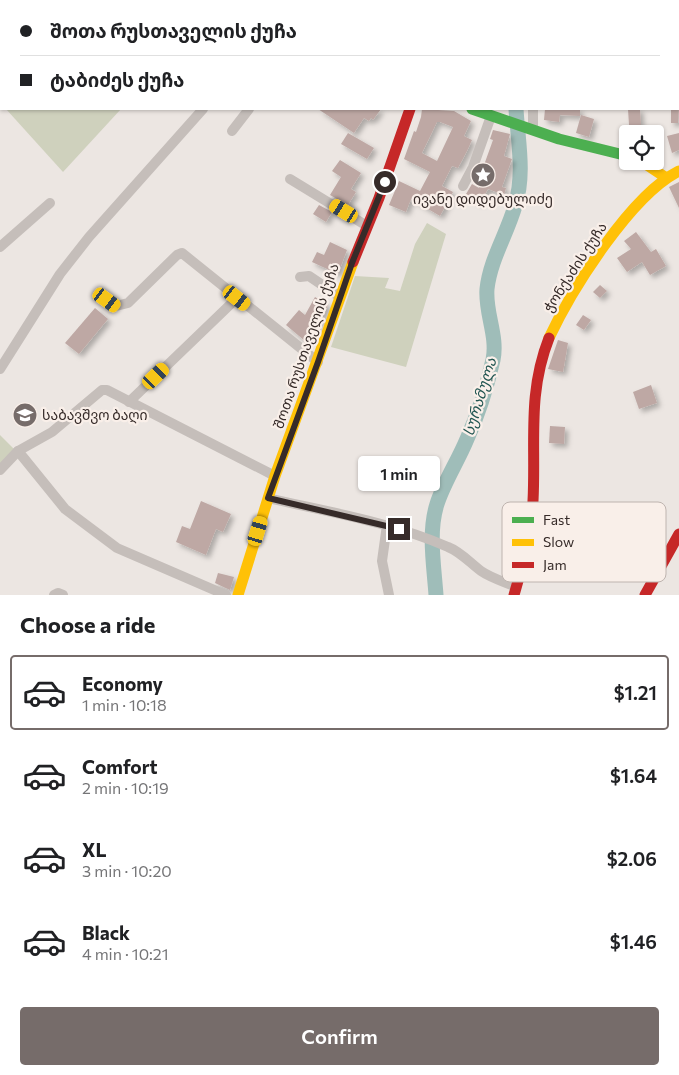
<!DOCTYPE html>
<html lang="en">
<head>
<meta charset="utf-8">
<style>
	body { margin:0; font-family:Commissioner,"Noto Sans Georgian",sans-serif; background:#f6f6f6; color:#202124; height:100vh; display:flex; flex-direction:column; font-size:19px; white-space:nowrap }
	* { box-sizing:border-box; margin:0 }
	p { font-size:16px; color:#757577 }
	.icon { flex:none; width:28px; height:28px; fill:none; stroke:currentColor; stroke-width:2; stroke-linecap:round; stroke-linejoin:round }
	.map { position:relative; height:595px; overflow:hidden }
	.details { display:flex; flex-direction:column; background:#fff; flex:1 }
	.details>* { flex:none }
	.banner { position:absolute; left:0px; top:0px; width:680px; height:110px; box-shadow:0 1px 4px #0004; display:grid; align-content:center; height:110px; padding:0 20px; background:#fff }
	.controls { position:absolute; left:619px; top:125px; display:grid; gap:10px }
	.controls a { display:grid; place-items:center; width:45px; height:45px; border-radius:5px; background:#fff; box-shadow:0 1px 4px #0004; font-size:25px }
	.end { position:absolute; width:22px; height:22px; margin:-11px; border:6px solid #362b29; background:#fff; box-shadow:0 0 0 2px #fff }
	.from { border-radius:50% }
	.bubble { position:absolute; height:35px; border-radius:5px; background:#fff; box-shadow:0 1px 4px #0004; font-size:16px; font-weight:600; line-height:35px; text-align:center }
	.car { position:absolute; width:15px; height:30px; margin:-15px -8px; border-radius:6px; box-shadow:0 0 4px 1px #0007; background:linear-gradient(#f5c518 24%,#345 0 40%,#f5c518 0 76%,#345 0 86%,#f5c518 0) }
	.banner b { display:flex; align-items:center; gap:18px; height:48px; font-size:19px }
	.banner b+b { border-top:1px solid #e0e0e0 }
	.banner i { width:12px; height:12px; background:#202124 }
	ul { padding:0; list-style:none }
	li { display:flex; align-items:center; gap:15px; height:75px; margin:0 10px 8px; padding:0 10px; border:2px solid transparent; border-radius:5px }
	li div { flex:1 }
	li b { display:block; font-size:19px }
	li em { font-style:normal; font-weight:600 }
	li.on { border-color:#766c6a }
	li>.icon { width:45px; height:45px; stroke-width:1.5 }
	h2 { padding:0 20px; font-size:22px; line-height:60px }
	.primary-button { display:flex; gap:10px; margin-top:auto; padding:10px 20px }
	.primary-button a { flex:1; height:58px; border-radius:5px; background:#766c6a; color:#fff; font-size:20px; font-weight:600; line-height:58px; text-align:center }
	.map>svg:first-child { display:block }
	.green { fill:#cfd1bd }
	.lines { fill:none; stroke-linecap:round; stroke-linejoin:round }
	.river { stroke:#9fbdb9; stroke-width:15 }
	.building { fill:#bea8a4; fill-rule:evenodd; filter:url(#shadow) }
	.street { stroke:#c5beba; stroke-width:10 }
	.fast { stroke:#4caf50; stroke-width:11 }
	.slow { stroke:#ffc107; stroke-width:11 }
	.jam { stroke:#c62828; stroke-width:11 }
	.route { stroke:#362b29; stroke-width:6 }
	.labels { text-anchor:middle; stroke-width:4.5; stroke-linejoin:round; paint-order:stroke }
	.poi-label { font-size:14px; fill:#362b29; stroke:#f9efe9 }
	.street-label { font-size:14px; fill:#362b29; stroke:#f9efe9 }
	.water-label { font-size:15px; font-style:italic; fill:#215551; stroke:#f9efe9 }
	.key { fill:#f9efe9; stroke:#beb4af; stroke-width:1 }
	.key-label { font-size:14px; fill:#362b29 }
</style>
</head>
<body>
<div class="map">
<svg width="679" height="595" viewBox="0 0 679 595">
	<defs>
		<filter id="shadow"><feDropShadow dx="3.5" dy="3.5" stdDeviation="2.5" flood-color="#0004"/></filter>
	</defs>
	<rect width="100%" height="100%" fill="#ece6e2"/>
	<g class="green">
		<path d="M0 0H215L1 1V104Z"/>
		<path d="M6 109H121L63 172Z"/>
		<path d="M427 223 446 234 406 367 331 347 355 276 389 278 385 288 400 291 415 244Z"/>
		<path d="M0 435 18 453 0 471Z"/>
	</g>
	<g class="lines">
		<g class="river">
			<path d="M528 1 529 0"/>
			<path d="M436 595C434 566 428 532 437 504 444 482 458 461 467 439 478 415 487 386 493 360 498 336 485 313 487 289 490 260 507 234 515 206 525 174 518 142 516 109"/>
		</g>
	</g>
	<g class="building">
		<path d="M318 109H381L373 120 371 118 369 121 364 118 354 133Z"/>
		<path d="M422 109 454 111 471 121 464 136 472 140 467 151 458 168 452 166 442 186 453 192 440 216 411 199 406 212 389 205 399 181 420 191 430 172 404 159 414 131 416 132 421 117ZM437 122H440L453 127 437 161 422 153Z"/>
		<path d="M545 109H580V116L560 115 559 122 544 120Z"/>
		<path d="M628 109H640L641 125H629Z"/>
		<path d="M671 109H679L678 123H671Z"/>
		<path d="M581 115 594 119 589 137 576 133Z"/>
		<path d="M493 130 510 134 504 156 512 159 502 187 506 188 504 195 488 189 480 203 466 194 472 184 479 188 487 166 484 165 493 140 490 139Z"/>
		<path d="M348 133 374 148 367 159 341 144Z"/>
		<path d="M679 133V150L672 153 667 136Z"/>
		<path d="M340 160 361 173 351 189 356 192 348 205 330 195 341 177 332 171Z"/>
		<path d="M679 182V208L669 187Z"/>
		<path d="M319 205 332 212 326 222 313 214Z"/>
		<path d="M636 232 651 252 656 249 666 266 650 275 642 262 627 272 617 258 631 249 624 241Z"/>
		<path d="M330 242 347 250 338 274 312 262 317 252 324 255Z"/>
		<path d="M600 285 607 291 600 298 593 292Z"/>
		<path d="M315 297 328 305 319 323 305 341 286 325 299 310 305 315Z"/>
		<path d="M95 308 108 319 79 354 65 343Z"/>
		<path d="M583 315 591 320 584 330 576 325Z"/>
		<path d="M558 340 568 343 563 372 548 369Z"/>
		<path d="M651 385 657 403 639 409 633 392Z"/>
		<path d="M550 426 565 427 564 444 549 443Z"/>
		<path d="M201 501 231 514 223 532 216 529 206 555 176 542 182 526 190 529Z"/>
		<path d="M218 573 234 577 230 590 215 583Z"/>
	</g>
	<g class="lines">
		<g class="street">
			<path d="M66 1 67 0"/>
			<path d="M300 1 301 0"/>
			<path d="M339 1V0"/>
			<path d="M559 1 560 0"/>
			<path d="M0 38H1"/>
			<path d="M533 130V109"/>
			<path d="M232 131 249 109"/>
			<path d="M290 179 367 226"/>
			<path d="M463 186 473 167 491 116"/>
			<path d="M0 247 50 203"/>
			<path d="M300 277 309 276 340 297"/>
			<path d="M107 300 116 306 128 303 177 255 182 253 318 362"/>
			<path d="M0 369 60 274 89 237 203 109"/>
			<path d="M129 402 237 298"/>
			<path d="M18 451 65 509 117 548 226 595"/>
			<path d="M0 470 18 451 52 432 102 390H107L275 476"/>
			<path d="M268 498C328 512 391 522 448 547 461 552 470 563 481 571 491 578 505 582 516 587"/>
			<path d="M387 525 382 561 389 595"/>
			<path d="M54 595 58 593 63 595"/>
		</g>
		<path class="fast" d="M472 109 559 139 628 156"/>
		<g class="slow">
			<path d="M641 161 665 177"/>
			<path d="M549 338C572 289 631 195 679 171"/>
			<path d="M238 595 275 476 353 262"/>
		</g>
		<g class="jam">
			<path d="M450 1 451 0"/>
			<path d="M353 262 379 198 410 109"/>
			<path d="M514 595C523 564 532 533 533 501 536 443 527 394 549 338"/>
			<path d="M645 595 679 534"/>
		</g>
	</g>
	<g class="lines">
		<path class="route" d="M385 182 352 263 318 362 268 498 399 529"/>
	</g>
	<defs>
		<symbol id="sight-disc" viewBox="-11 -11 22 22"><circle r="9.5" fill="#766c6a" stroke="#f9efe9"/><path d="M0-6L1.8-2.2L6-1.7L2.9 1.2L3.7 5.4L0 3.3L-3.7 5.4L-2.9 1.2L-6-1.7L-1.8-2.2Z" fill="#fff"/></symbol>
		<symbol id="school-disc" viewBox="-11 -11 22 22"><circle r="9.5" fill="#766c6a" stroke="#f9efe9"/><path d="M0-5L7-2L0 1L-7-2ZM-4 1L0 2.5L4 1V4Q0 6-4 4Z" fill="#fff"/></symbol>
	</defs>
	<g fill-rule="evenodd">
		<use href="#sight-disc" x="469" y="161" width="28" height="28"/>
		<use href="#school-disc" x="11" y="401" width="28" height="28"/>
	</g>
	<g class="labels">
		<g class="poi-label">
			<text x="483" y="204">ივანე დიდებულიძე</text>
			<text x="42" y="420" text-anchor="start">საბავშვო ბაღი</text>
		</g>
		<g class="street-label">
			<text transform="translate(575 267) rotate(-57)" y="5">ჭონქაძის ქუჩა</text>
			<text transform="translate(306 346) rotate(-71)" y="5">შოთა რუსთაველის ქუჩა</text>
		</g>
		<g class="water-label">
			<text transform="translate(480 397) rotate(-73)" y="5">სურამულა</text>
		</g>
	</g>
	<rect x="502" y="502" width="164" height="80" rx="8" class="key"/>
	<rect x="512" y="517" width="22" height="6" fill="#4caf50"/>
	<rect x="512" y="539" width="22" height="7" fill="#ffc107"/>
	<rect x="512" y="562" width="22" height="6" fill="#c62828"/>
	<g class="key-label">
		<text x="543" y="525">Fast</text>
		<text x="543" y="547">Slow</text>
		<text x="543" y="570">Jam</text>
	</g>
</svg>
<div class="controls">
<a><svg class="icon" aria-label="locate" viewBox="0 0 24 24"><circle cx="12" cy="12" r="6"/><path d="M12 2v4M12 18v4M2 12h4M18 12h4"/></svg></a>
</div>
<i class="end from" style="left:385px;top:182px"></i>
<i class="end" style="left:399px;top:529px"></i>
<div class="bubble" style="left:358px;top:456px;width:82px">1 min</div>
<i class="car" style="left:344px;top:211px;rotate:301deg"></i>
<i class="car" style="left:237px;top:298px;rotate:128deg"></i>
<i class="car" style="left:107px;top:300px;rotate:126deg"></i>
<i class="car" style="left:156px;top:376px;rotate:46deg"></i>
<i class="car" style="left:258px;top:531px;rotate:17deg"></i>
<div class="banner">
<b><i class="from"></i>შოთა რუსთაველის ქუჩა</b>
<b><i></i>ტაბიძეს ქუჩა</b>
</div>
</div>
<section class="details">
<h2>Choose a ride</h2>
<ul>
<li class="on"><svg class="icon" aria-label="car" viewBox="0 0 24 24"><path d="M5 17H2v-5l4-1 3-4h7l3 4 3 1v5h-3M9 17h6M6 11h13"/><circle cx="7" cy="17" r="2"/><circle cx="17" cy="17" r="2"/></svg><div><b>Economy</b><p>1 min · 10:18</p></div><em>$1.21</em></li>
<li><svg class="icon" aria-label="car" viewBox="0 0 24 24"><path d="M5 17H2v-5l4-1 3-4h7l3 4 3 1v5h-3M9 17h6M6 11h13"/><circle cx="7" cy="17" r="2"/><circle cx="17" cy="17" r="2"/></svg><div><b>Comfort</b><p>2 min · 10:19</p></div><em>$1.64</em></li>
<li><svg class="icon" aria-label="car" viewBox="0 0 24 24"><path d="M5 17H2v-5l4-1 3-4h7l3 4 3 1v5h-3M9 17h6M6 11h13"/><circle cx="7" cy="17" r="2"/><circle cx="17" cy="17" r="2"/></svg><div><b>XL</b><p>3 min · 10:20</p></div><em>$2.06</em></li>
<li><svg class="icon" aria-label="car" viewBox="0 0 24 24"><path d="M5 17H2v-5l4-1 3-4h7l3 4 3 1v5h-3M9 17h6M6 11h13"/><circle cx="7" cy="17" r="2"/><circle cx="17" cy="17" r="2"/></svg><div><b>Black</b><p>4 min · 10:21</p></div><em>$1.46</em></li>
</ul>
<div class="primary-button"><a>Confirm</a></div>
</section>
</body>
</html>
